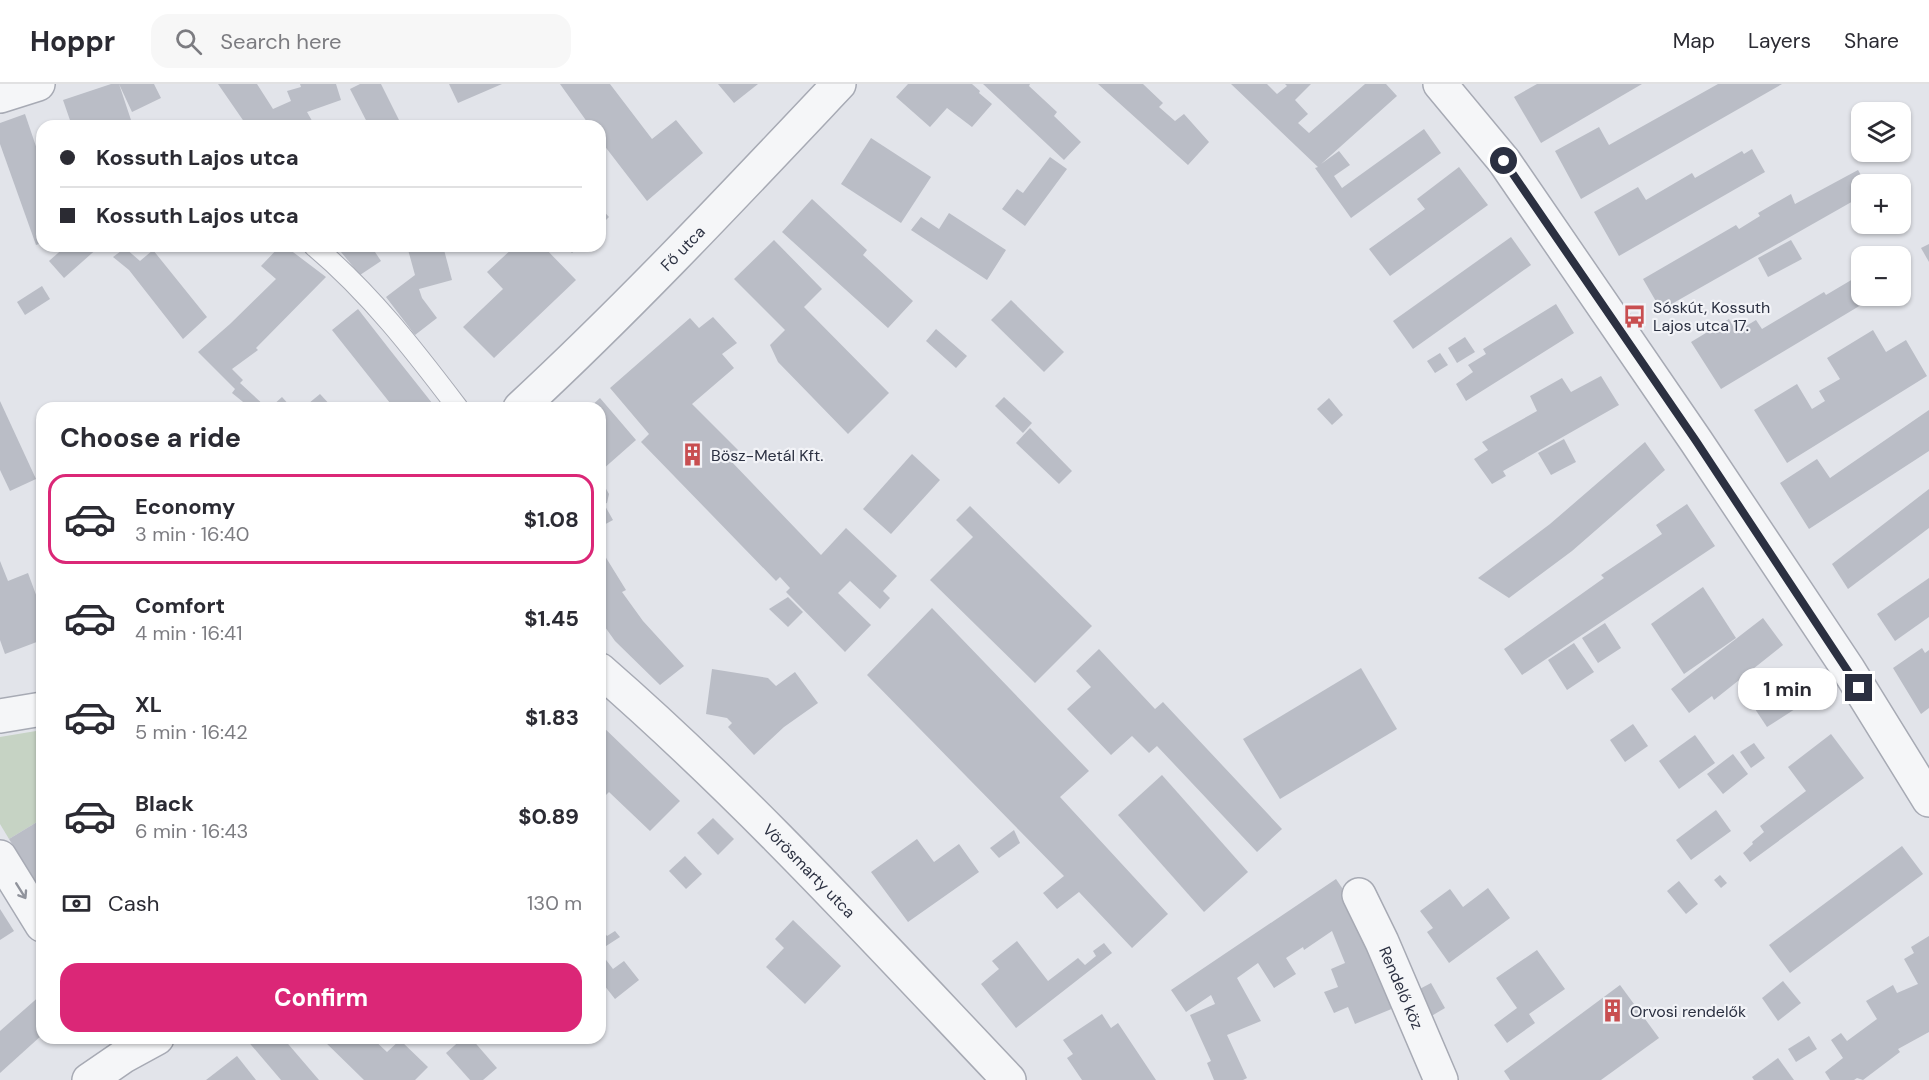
<!DOCTYPE html>
<html lang="en">
<head>
<meta charset="utf-8">
<style>
	body { margin:0; font-family:"DM Sans",sans-serif; background:#f7f7f7; color:#2b2b33; height:100vh; display:flex; flex-direction:column; font-size:22px; white-space:nowrap }
	* { box-sizing:border-box; margin:0 }
	p { font-size:20px; color:#7c7c81 }
	.icon { flex:none; width:33px; height:33px; fill:none; stroke:currentColor; stroke-width:2; stroke-linecap:round; stroke-linejoin:round }
	.map { position:relative; flex:1; overflow:hidden }
	.sheet { position:absolute; left:36px; top:318px; width:570px; height:642px; display:flex; flex-direction:column; background:#fff; border-radius:18px; box-shadow:0 2px 4px #0004 }
	.sheet>* { flex:none }
	.top-card { position:absolute; left:36px; top:36px; width:570px; height:132px; border-radius:18px; box-shadow:0 2px 4px #0004; display:grid; align-content:center; height:132px; padding:0 24px; background:#fff }
	.controls { position:absolute; left:1851px; top:18px; display:grid; gap:12px }
	.controls a { display:grid; place-items:center; width:60px; height:60px; border-radius:12px; background:#fff; box-shadow:0 2px 4px #0004; font-size:30px }
	.end { position:absolute; width:27px; height:27px; margin:-14px; border:8px solid #2b3041; background:#fff; box-shadow:0 0 0 3px #fff }
	.from { border-radius:50% }
	.bubble { position:absolute; height:42px; border-radius:18px; background:#fff; box-shadow:0 2px 4px #0004; font-size:20px; font-weight:700; line-height:42px; text-align:center }
	.top-card b { display:flex; align-items:center; gap:21px; height:57px; font-size:22px }
	.top-card b+b { border-top:2px solid #e1e1e2 }
	.top-card i { width:15px; height:15px; background:#2b2b33 }
	ul { padding:0; list-style:none }
	li { display:flex; align-items:center; gap:18px; height:90px; margin:0 12px 9px; padding:0 12px; border:3px solid transparent; border-radius:18px }
	li div { flex:1 }
	li b { display:block; font-size:22px }
	li em { font-style:normal; font-weight:700 }
	li.active { border-color:#db2777 }
	li>.icon { width:54px; height:54px; stroke-width:1.5 }
	h2 { padding:0 24px; font-size:27px; line-height:72px }
	.pay { display:flex; align-items:center; gap:15px; height:66px; padding:0 24px; font-size:22px }
	.pay p { margin-inline-start:auto }
	.action { display:flex; gap:12px; margin-top:auto; padding:12px 24px }
	.action a { flex:1; height:69px; border-radius:18px; background:#db2777; color:#fff; font-size:24px; font-weight:700; line-height:69px; text-align:center }
	header { display:flex; align-items:center; gap:36px; box-sizing:border-box; height:84px; padding:0 30px; background:#fff; border-bottom:2px solid #e1e1e2 }
	header strong { font-size:28px }
	nav { display:flex; gap:33px; margin-inline-start:auto; font-size:21px }
	.search { width:420px; height:54px; background:#f7f7f7; display:flex; align-items:center; gap:15px; box-sizing:border-box; padding:0 21px; border-radius:18px; color:#7c7c81; font-size:22px }
	.map>svg:first-child { display:block }
	.green { fill:#c6d3c4 }
	.building { fill:#babdc6 }
	.lines { fill:none; stroke-linecap:round; stroke-linejoin:round }
	.service-casing { stroke:#a7aab4; stroke-width:22 }
	.minor-casing { stroke:#a7aab4; stroke-width:36 }
	.tertiary-casing { stroke:#a7aab4; stroke-width:36 }
	.service { stroke:#f5f6f8; stroke-width:20 }
	.minor { stroke:#f5f6f8; stroke-width:33 }
	.tertiary { stroke:#f5f6f8; stroke-width:33 }
	.oneway { stroke:#90939c }
	.route { stroke:#2b3041; stroke-width:8 }
	.labels { text-anchor:middle; stroke-width:4.5; stroke-linejoin:round; paint-order:stroke }
	.street-label { font-size:16px; fill:#2b3041; stroke:#f2f3f7 }
	.poi-label { font-size:16px; fill:#2b3041; stroke:#f2f3f7; text-anchor:start }
</style>
</head>
<body>
<header>
<strong>Hoppr</strong>
<div class="search"><svg class="icon" aria-label="search" viewBox="0 0 24 24"><circle cx="10" cy="10" r="6"/><path d="M15 15l6 6"/></svg>Search here</div>
<nav><a>Map</a><a>Layers</a><a>Share</a></nav>
</header>
<div class="map">
<svg width="1929" height="996" viewBox="0 0 1929 996">
	<rect width="100%" height="100%" fill="#e2e4ea"/>
	<path class="green" d="M42 646V735L9 755 0 740V653Z"/>
	<g class="building">
		<path d="M111 0H154L161 14 132 28 119 0 133 42H72L63 16Z"/>
		<path d="M218 0H257L273 25 291 17 287 7 301 3 300 0H336L341 16 307 28 315 42H247Z"/>
		<path d="M360 0H381L402 42H369L350 5Z"/>
		<path d="M449 0H502L458 19Z"/>
		<path d="M560 0H610L652 55 676 36 703 69 647 117 600 56V42H590Z"/>
		<path d="M718 0H758L734 19Z"/>
		<path d="M908 0H972L980 7 979 9 992 20 972 43 947 24 930 43 896 13Z"/>
		<path d="M983 0H1030L1029 2 1057 28 1054 32 1081 58 1064 76Z"/>
		<path d="M1098 0H1143L1163 19 1159 23 1175 37 1184 30 1209 58 1188 81Z"/>
		<path d="M1231 0H1267L1277 10 1287 2 1285 0H1311L1295 16 1308 30 1298 39 1309 49 1365 0H1386L1397 12 1321 80 1339 67 1350 81 1334 92 1342 104 1424 45 1441 69 1351 134 1315 84 1318 83Z"/>
		<path d="M1537 0H1642L1541 59 1514 13Z"/>
		<path d="M1718 0H1782L1581 115 1555 67 1599 43 1609 61Z"/>
		<path d="M25 30 42 80V159L36 161 0 60V39Z"/>
		<path d="M871 54 931 93 901 139 841 100Z"/>
		<path d="M1752 65 1765 88 1619 172 1594 128 1638 103 1646 116 1692 89 1695 94 1742 67 1744 70Z"/>
		<path d="M1050 73 1067 85 1025 142 1002 125 1017 105 1023 109Z"/>
		<path d="M1459 83 1488 121 1390 192 1369 165 1425 125 1417 115Z"/>
		<path d="M1858 86 1866 100H1862V112L1661 226 1643 195 1736 141 1739 145 1760 132 1758 129 1791 110 1795 120Z"/>
		<path d="M812 115 867 166 863 171 913 217 888 244 782 148Z"/>
		<path d="M600 123 609 133 600 142Z"/>
		<path d="M949 129 1006 166 987 196 911 146 921 133 939 145Z"/>
		<path d="M1511 153 1531 181 1413 265 1393 237Z"/>
		<path d="M774 156 822 205 804 223 889 309 848 350 778 278 770 261 785 246 734 195Z"/>
		<path d="M1791 156 1802 175 1768 193 1758 174Z"/>
		<path d="M1929 160V178L1921 164Z"/>
		<path d="M66 162H100L64 194 49 177Z"/>
		<path d="M280 162H285L326 193 256 264 258 266 232 285 243 296 240 299 267 324H245L248 322 232 309 235 305 198 268 230 240 276 195 261 182Z"/>
		<path d="M336 162H371L381 177 360 191Z"/>
		<path d="M407 162H443L452 196 419 205 422 214 437 234 415 251 386 213 415 191Z"/>
		<path d="M515 162H543L576 196 494 274 463 243 503 205 487 188Z"/>
		<path d="M565 162H579L572 169Z"/>
		<path d="M125 164 140 177 153 166 207 233 183 255 129 186 113 173Z"/>
		<path d="M1853 195 1866 218 1721 305 1691 258 1729 235 1736 248 1756 236 1762 245 1824 208 1826 211Z"/>
		<path d="M42 202 50 215 25 231 17 218Z"/>
		<path d="M1011 216 1064 268 1044 288 991 236Z"/>
		<path d="M1556 220 1574 249 1466 317 1456 300 1473 288 1468 281 1486 270 1483 265Z"/>
		<path d="M358 225 390 266 436 324H394L332 246Z"/>
		<path d="M713 233 737 259 722 270 734 284 692 320 738 366 729 375 821 471 846 444 897 492 883 507 890 514 880 525 850 497 838 509 871 541 845 568 786 508 790 504 780 493 776 497 641 358 649 350 610 304 690 234 699 244Z"/>
		<path d="M936 245 967 272 956 284 926 257Z"/>
		<path d="M1873 246 1886 268 1906 256 1927 292 1787 379 1754 326 1797 300 1812 325 1825 317 1819 307 1840 295 1827 274Z"/>
		<path d="M1465 253 1475 268 1457 279 1448 264Z"/>
		<path d="M1440 269 1448 281 1435 289 1427 277Z"/>
		<path d="M1601 292 1619 321 1503 387 1506 392 1492 400 1474 375 1488 366 1482 358 1537 327 1530 312 1562 294 1571 308Z"/>
		<path d="M320 310 333 324H303Z"/>
		<path d="M282 313 292 324H269L272 322Z"/>
		<path d="M1004 313 1032 339 1023 349 995 322Z"/>
		<path d="M600 314 636 356 602 386 600 383V324H589Z"/>
		<path d="M1329 314 1343 331 1332 341 1317 325Z"/>
		<path d="M0 317 36 395 10 407 0 386Z"/>
		<path d="M1929 326V367L1809 445 1780 399 1817 375 1830 394Z"/>
		<path d="M1030 344 1072 387 1059 400 1016 359Z"/>
		<path d="M1564 355 1576 378 1551 391 1538 369Z"/>
		<path d="M1645 358 1665 386 1572 467 1509 514 1478 494 1550 440Z"/>
		<path d="M912 370 940 396 891 450 863 425Z"/>
		<path d="M600 402 605 403 609 410 607 419 604 420 613 436 602 442 601 448Z"/>
		<path d="M1929 405V444L1848 505 1832 480Z"/>
		<path d="M1687 420 1715 462 1522 591 1504 565 1604 494 1601 491 1662 450 1656 441Z"/>
		<path d="M970 422 1092 542 1035 599 930 496 973 453 956 436Z"/>
		<path d="M42 463V479L36 465Z"/>
		<path d="M600 464 626 506 622 508 643 537 684 582 660 601 615 557 600 536Z"/>
		<path d="M0 477 8 497 28 489 42 527V556L5 570 0 556Z"/>
		<path d="M1929 494V533L1895 557 1877 530Z"/>
		<path d="M1703 503 1736 554 1684 590 1651 540Z"/>
		<path d="M788 513 803 528 788 543 769 525Z"/>
		<path d="M932 524 1089 687 1060 713 1168 830 1132 864 1079 808 1057 825 1043 809 1064 792 867 591Z"/>
		<path d="M1763 534 1783 561 1714 616 1712 612 1689 629 1671 605Z"/>
		<path d="M1605 539 1621 564 1598 579 1582 554Z"/>
		<path d="M1574 559 1594 588 1567 606 1548 576Z"/>
		<path d="M1922 564 1925 569 1929 566V624L1921 630 1893 584Z"/>
		<path d="M1099 565 1155 625 1163 618 1282 745 1257 768 1157 662 1149 669 1132 652 1111 671 1067 625 1091 603 1076 587Z"/>
		<path d="M1361 584 1397 645 1280 715 1243 655Z"/>
		<path d="M712 585 768 594 776 602 795 588 818 619 784 643 754 671 728 643 732 639 727 634 706 630Z"/>
		<path d="M1791 589 1809 616 1767 643 1749 616Z"/>
		<path d="M600 640 680 717 650 747 609 708 605 712 600 708Z"/>
		<path d="M1633 640 1648 662 1625 678 1610 656Z"/>
		<path d="M1831 650 1864 694 1750 778 1743 769 1753 760 1752 758 1764 748 1760 742 1806 707 1788 683Z"/>
		<path d="M1695 651 1715 679 1679 705 1659 677Z"/>
		<path d="M1754 659 1765 674 1751 684 1740 668Z"/>
		<path d="M1733 670 1748 690 1723 710 1707 690Z"/>
		<path d="M1162 691 1248 788 1204 828 1118 731Z"/>
		<path d="M1716 726 1731 747 1691 776 1676 756Z"/>
		<path d="M713 734 734 755 718 771 697 749Z"/>
		<path d="M42 735V809L9 755Z"/>
		<path d="M1014 746 1020 759 999 774 990 764Z"/>
		<path d="M917 755 934 778 959 760 979 788 908 838 871 788Z"/>
		<path d="M1902 762 1923 790 1790 889 1769 861Z"/>
		<path d="M685 772 702 790 686 805 669 787Z"/>
		<path d="M1720 791 1727 799 1721 804 1714 796Z"/>
		<path d="M1336 795 1351 817 1394 924 1355 940 1348 923 1334 929 1324 908 1338 903 1331 885 1345 879 1332 847 1304 866 1303 863 1286 874 1296 890 1274 904 1258 879 1237 894 1261 937 1227 951 1247 994 1243 996H1214L1207 979 1211 977 1190 931 1215 920 1211 911 1186 928 1171 906Z"/>
		<path d="M1679 797 1698 820 1686 830 1667 807Z"/>
		<path d="M1488 804 1510 834 1449 879 1427 848 1433 844 1420 827 1450 805 1463 823Z"/>
		<path d="M0 825 14 847 0 856Z"/>
		<path d="M793 836 841 882 805 920 766 883 784 864 775 855Z"/>
		<path d="M600 842 607 852 615 847 620 853 600 866Z"/>
		<path d="M1929 852V948L1898 965 1900 968 1863 996 1857 994 1854 996H1830L1825 988 1843 974 1831 956 1841 949 1847 957 1877 935 1866 917 1893 901 1897 909 1918 900 1904 875 1914 869 1911 863Z"/>
		<path d="M1017 857 1048 897 1078 874 1085 881 1096 872 1093 867 1104 859 1112 869 1016 944 981 900 999 885 992 877Z"/>
		<path d="M1537 866 1565 905 1529 930 1535 939 1507 959 1494 941 1517 924 1496 894Z"/>
		<path d="M600 868 613 885 624 877 639 896 615 915 600 896Z"/>
		<path d="M1783 897 1801 919 1778 937 1762 914Z"/>
		<path d="M1431 899 1445 924 1428 934 1414 908Z"/>
		<path d="M1620 901 1659 954 1601 996H1510L1504 987Z"/>
		<path d="M42 910V951L0 989V947Z"/>
		<path d="M1102 930 1111 944 1118 939 1156 996H1082L1067 974 1073 970 1063 956Z"/>
		<path d="M1809 952 1817 965 1796 978 1788 965Z"/>
		<path d="M248 954H283L319 996H281L246 955Z"/>
		<path d="M321 954H372L387 968 400 956 428 983 415 996H364Z"/>
		<path d="M463 954H471L497 984 483 996H470L446 969Z"/>
		<path d="M237 972 256 996H206Z"/>
		<path d="M1778 974 1794 996H1754L1752 993Z"/>
	</g>
	<g class="lines">
		<defs>
			<path id="service" d="M314 162C370 209 414 266 458 324"/>
			<g id="minor">
				<path d="M0 12 38 0"/>
				<path id="s1" d="M600 586C746 713 876 856 1009 996"/>
				<path d="M0 773 42 841"/>
				<path id="s2" d="M1359 811 1382 858 1441 996"/>
				<path d="M89 996 124 972 157 954"/>
			</g>
			<g id="tertiary">
				<path d="M1440 0 1504 77 1696 357 1848 585 1929 716"/>
				<path id="s3" d="M520 324C631 221 735 110 839 0"/>
				<path d="M0 632 42 625"/>
			</g>
		</defs>
		<use href="#service" class="service-casing"/>
		<use href="#minor" class="minor-casing"/>
		<use href="#tertiary" class="tertiary-casing"/>
		<use href="#service" class="service"/>
		<use href="#minor" class="minor"/>
		<use href="#tertiary" class="tertiary"/>
	</g>
	<defs><path id="oneway-shaft" d="M-6 0H5M1.5-3L5.5 0L1.5 3" fill="none" stroke-width="1.6" stroke-linecap="round" stroke-linejoin="round" transform="scale(1.5)"/></defs>
	<use class="oneway" href="#oneway-shaft" transform="translate(21 807) rotate(58)"/>
	<g class="lines">
		<path class="route" d="M1504 77 1696 357 1859 604"/>
	</g>
	<defs>
		<symbol id="bus-bare" viewBox="-9 -9 18 18"><path d="M-5-6H5V4H4V6H2V4H-2V6H-4V4H-5ZM-3.5-4V0h7V-4ZM-3.5 1.2v1.5H-2V1.2ZM2 1.2v1.5H3.5V1.2Z" fill="#c84e50" stroke="#f2f3f7" stroke-width="2.5" paint-order="stroke"/></symbol>
		<symbol id="building-bare" viewBox="-9 -9 18 18"><path d="M-4-6H4V6H1V3H-1V6H-4ZM-2.5-4.3h1.7v1.8h-1.7ZM.8-4.3h1.7v1.8H.8ZM-2.5-1h1.7V.8h-1.7ZM.8-1h1.7V.8H.8Z" fill="#c84e50" stroke="#f2f3f7" stroke-width="2.5" paint-order="stroke"/></symbol>
	</defs>
	<g fill-rule="evenodd">
		<use href="#bus-bare" x="1618" y="216" width="33" height="33"/>
		<use href="#building-bare" x="676" y="354" width="33" height="33"/>
		<use href="#building-bare" x="1596" y="910" width="33" height="33"/>
	</g>
	<g class="labels">
		<g class="street-label">
			<text dy="6" stroke="none"><textPath href="#s3" startOffset="228">Fő utca</textPath></text>
			<text dy="6" stroke="none"><textPath href="#s1" startOffset="290">Vörösmarty utca</textPath></text>
			<text dy="6" stroke="none"><textPath href="#s2" startOffset="102">Rendelő köz</textPath></text>
		</g>
		<g class="poi-label">
			<text x="1653" y="229">Sóskút, Kossuth<tspan x="1653" dy="18">Lajos utca 17.</tspan></text>
			<text x="711" y="377">Bösz-Metál Kft.</text>
			<text x="1630" y="933">Orvosi rendelők</text>
		</g>
	</g>
</svg>
<div class="controls">
<a><svg class="icon" aria-label="layers" viewBox="0 0 24 24"><path d="M12 4l9 5-9 5-9-5zM3 14l9 5 9-5"/></svg></a>
<a>+</a>
<a>−</a>
</div>
<i class="end from" style="left:1504px;top:77px"></i>
<i class="end" style="left:1859px;top:604px"></i>
<div class="bubble" style="left:1738px;top:584px;width:99px">1 min</div>
<div class="top-card">
<b><i class="from"></i>Kossuth Lajos utca</b>
<b><i></i>Kossuth Lajos utca</b>
</div>
<section class="sheet">
<h2>Choose a ride</h2>
<ul>
<li class="active"><svg class="icon" aria-label="car" viewBox="0 0 24 24"><path d="M5 17H2v-5l4-1 3-4h7l3 4 3 1v5h-3M9 17h6M6 11h13"/><circle cx="7" cy="17" r="2"/><circle cx="17" cy="17" r="2"/></svg><div><b>Economy</b><p>3 min · 16:40</p></div><em>$1.08</em></li>
<li><svg class="icon" aria-label="car" viewBox="0 0 24 24"><path d="M5 17H2v-5l4-1 3-4h7l3 4 3 1v5h-3M9 17h6M6 11h13"/><circle cx="7" cy="17" r="2"/><circle cx="17" cy="17" r="2"/></svg><div><b>Comfort</b><p>4 min · 16:41</p></div><em>$1.45</em></li>
<li><svg class="icon" aria-label="car" viewBox="0 0 24 24"><path d="M5 17H2v-5l4-1 3-4h7l3 4 3 1v5h-3M9 17h6M6 11h13"/><circle cx="7" cy="17" r="2"/><circle cx="17" cy="17" r="2"/></svg><div><b>XL</b><p>5 min · 16:42</p></div><em>$1.83</em></li>
<li><svg class="icon" aria-label="car" viewBox="0 0 24 24"><path d="M5 17H2v-5l4-1 3-4h7l3 4 3 1v5h-3M9 17h6M6 11h13"/><circle cx="7" cy="17" r="2"/><circle cx="17" cy="17" r="2"/></svg><div><b>Black</b><p>6 min · 16:43</p></div><em>$0.89</em></li>
</ul>
<div class="pay"><svg class="icon" aria-label="cash" viewBox="0 0 24 24"><path d="M3 7h18v10H3z"/><circle cx="12" cy="12" r="2"/></svg>Cash<p>130 m</p></div>
<div class="action"><a>Confirm</a></div>
</section>
</div>
</body>
</html>
